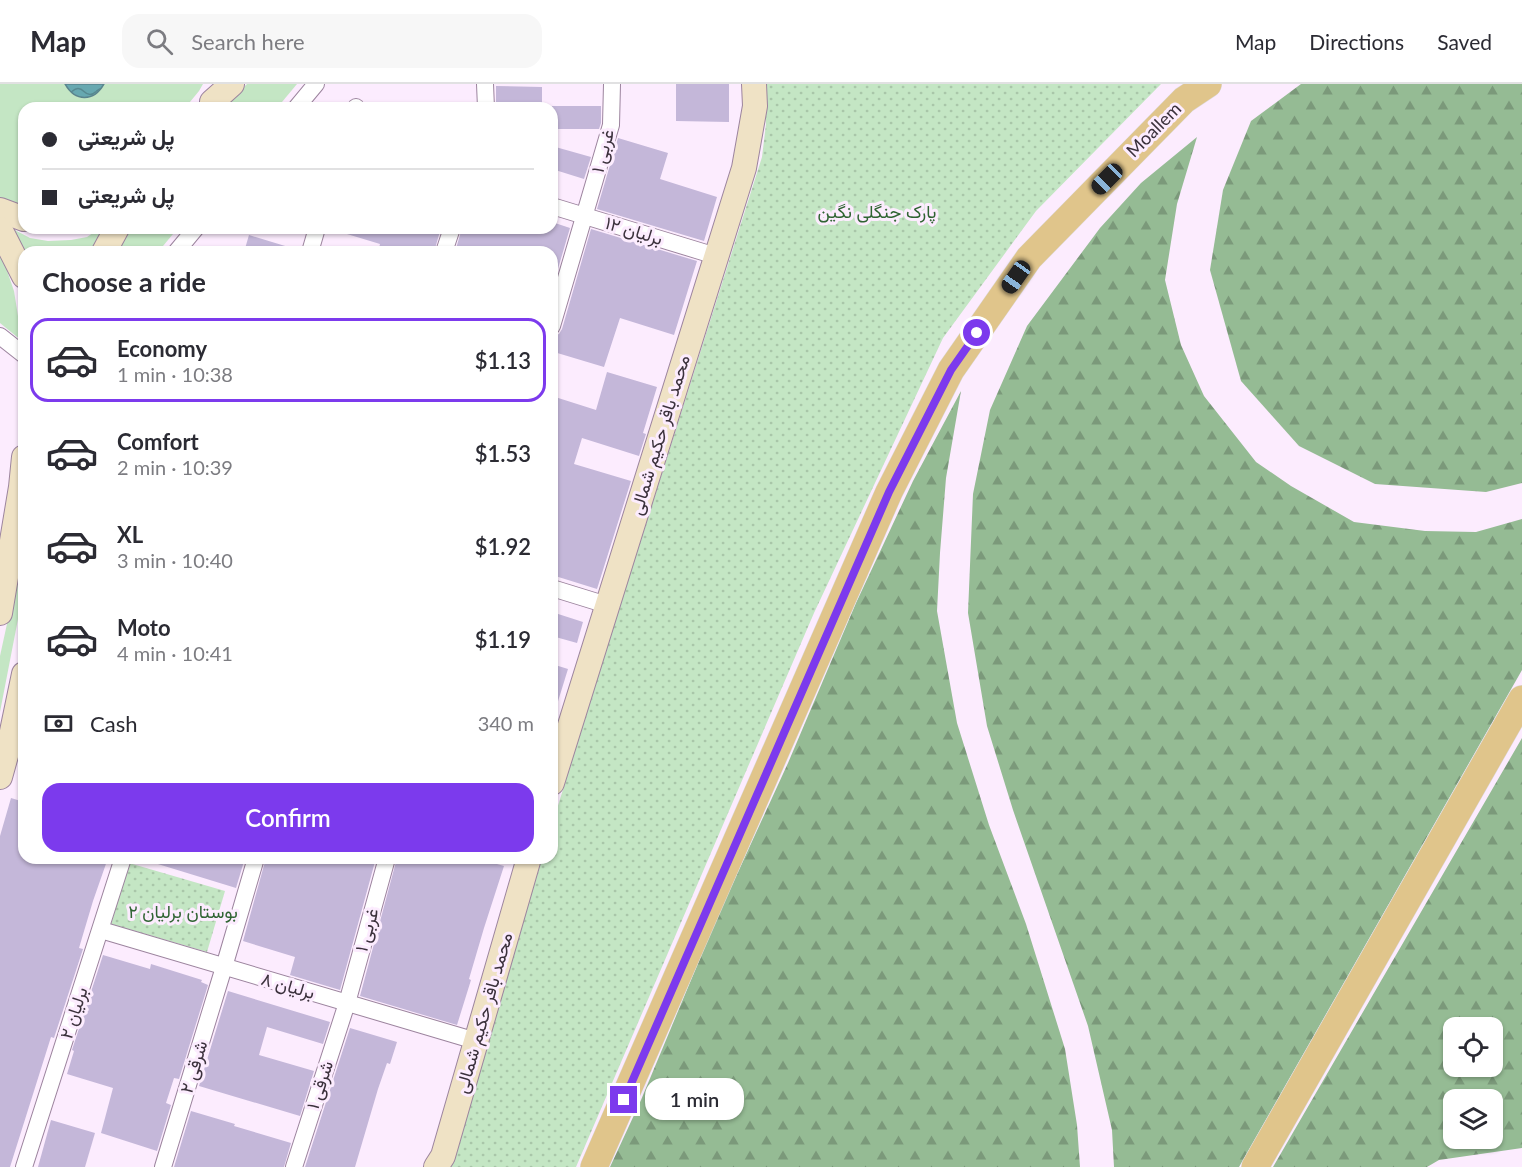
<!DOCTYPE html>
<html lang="en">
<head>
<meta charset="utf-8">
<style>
	body { margin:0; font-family:Lato,Vazirmatn,sans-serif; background:#f7f7f7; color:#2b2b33; height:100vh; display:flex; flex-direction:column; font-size:22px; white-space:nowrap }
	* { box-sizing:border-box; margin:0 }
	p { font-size:20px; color:#7c7c81 }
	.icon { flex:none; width:33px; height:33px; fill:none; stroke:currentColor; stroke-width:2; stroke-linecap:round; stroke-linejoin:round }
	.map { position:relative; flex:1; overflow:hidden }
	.panel { position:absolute; left:18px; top:162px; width:540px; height:618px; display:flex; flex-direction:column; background:#fff; border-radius:18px; box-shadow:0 2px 4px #0004 }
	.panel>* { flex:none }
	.top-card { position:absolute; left:18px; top:18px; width:540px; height:132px; border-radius:18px; box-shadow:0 2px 4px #0004; display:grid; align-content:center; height:132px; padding:0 24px; background:#fff }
	.tools { position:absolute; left:1443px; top:933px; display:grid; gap:12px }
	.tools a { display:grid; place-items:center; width:60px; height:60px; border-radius:12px; background:#fff; box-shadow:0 2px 4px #0004; font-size:30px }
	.end { position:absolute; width:27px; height:27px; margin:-14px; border:8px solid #7c3aed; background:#fff; box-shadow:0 0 0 3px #fff }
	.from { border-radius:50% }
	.bubble { position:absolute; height:42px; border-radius:18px; background:#fff; box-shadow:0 2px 4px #0004; font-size:20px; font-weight:600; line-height:42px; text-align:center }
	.car { position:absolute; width:18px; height:36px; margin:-18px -9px; border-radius:8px; box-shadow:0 0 4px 2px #0007; background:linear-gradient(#222 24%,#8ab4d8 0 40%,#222 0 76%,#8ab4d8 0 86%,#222 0) }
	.top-card b { display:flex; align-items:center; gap:21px; height:57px; font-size:22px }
	.top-card b+b { border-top:2px solid #e1e1e2 }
	.top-card i { width:15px; height:15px; background:#2b2b33 }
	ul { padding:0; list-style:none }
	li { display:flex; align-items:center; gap:18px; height:84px; margin:0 12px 9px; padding:0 12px; border:3px solid transparent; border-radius:18px }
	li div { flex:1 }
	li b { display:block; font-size:22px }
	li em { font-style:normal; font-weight:600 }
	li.on { border-color:#7c3aed }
	li>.icon { width:54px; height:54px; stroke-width:1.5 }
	h2 { padding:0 24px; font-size:27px; line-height:72px }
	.pay { display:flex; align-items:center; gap:15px; height:66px; padding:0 24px; font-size:22px }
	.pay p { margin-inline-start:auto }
	.cta { display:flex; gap:12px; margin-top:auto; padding:12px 24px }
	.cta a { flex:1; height:69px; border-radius:18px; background:#7c3aed; color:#fff; font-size:24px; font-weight:600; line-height:69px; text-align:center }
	header { display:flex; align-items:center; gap:36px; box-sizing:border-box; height:84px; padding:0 30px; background:#fff; border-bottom:2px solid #e1e1e2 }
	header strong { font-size:28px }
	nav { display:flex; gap:33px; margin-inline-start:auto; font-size:21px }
	.search { width:420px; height:54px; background:#f7f7f7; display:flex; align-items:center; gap:15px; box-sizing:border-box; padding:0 21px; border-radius:18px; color:#7c7c81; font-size:22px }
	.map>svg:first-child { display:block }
	.grass { fill:#c4e6c4 }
	.forest { fill:url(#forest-firs); fill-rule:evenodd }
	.park { fill:url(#park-dots) }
	.water { fill:url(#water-waves); stroke:#5a848d; stroke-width:1.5 }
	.building { fill:#c4b7d9 }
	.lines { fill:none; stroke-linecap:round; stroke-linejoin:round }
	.street-casing { stroke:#9c849e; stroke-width:18 }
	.secondary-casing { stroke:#9c849e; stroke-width:26 }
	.primary-casing { stroke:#dcdadc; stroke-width:28 }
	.street { stroke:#fff; stroke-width:16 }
	.secondary { stroke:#efe2c5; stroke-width:24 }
	.primary { stroke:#e0c58b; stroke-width:27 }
	.route { stroke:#7c3aed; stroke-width:8 }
	.labels { text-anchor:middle; stroke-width:6; stroke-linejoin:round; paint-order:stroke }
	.street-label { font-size:18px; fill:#3b313c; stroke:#fcecfe }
	.park-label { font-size:18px; fill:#2f6432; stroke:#fcecfe }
</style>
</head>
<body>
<header>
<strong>Map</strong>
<div class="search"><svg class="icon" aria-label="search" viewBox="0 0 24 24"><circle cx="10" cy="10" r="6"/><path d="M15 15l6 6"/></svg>Search here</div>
<nav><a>Map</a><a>Directions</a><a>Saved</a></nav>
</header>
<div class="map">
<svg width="1522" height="1083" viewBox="0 0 1522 1083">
	<defs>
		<pattern id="forest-firs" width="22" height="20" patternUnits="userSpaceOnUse" patternTransform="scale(1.5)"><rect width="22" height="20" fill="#95bb94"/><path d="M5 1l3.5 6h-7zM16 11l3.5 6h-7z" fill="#7b997a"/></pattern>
		<pattern id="park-dots" width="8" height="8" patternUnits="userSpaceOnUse" patternTransform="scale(1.5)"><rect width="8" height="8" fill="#c4e6c4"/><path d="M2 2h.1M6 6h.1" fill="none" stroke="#a9c6a9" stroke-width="1.8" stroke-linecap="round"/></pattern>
		<pattern id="water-waves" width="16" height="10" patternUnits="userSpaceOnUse" patternTransform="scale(1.5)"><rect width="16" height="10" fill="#67a8b0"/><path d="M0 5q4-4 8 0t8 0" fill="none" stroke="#568990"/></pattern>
	</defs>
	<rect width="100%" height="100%" fill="#fcecfe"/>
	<g class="grass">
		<path d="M0 0H65C76 19 92 17 104 0H203L199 7 185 24H24V127L0 117Z"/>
		<path d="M247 0H297L277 24H222Z"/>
		<path d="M100 144H105L92 168H24L13 145 30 154 48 157 71 156 87 153Z"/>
		<path d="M129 144H178L158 168H116Z"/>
		<path d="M0 166 14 207 22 257 0 239Z"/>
		<path d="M24 438V504L0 628V572L10 526Z"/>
	</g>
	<g class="forest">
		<path d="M1301 0H1522V399L1486 408 1375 400 1299 362 1241 297 1210 186 1223 106 1251 37Z"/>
		<path d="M1197 53 1177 120 1165 196 1181 261 1204 312 1256 378 1291 402 1354 438 1425 447 1476 448 1522 435V586L1239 1083H1114L1112 1046 1088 942 1013 726 987 642 968 529 973 410 990 326 1027 242 1100 144 1141 99Z"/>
		<path d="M961 307 946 394 940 469 937 527 957 639 989 741 1026 840 1065 965 1077 1041 1080 1083H610L641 1016 716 836 788 679 856 519 913 397Z"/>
		<path d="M1522 654V1064L1439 1076 1427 1083H1273ZM1454 944H1492V982H1454ZM1454 1016H1492V1054H1454Z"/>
	</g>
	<g class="park">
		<path d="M762 0H1161L1036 127 943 254 814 529 576 1083H447L542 774H552V741L614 541 762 73 766 40Z"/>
		<path d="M475 19 473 24H363L364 20Z"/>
		<path d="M129 779 225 807 207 868 111 840Z"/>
	</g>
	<path class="water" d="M65 0H104C94 18 75 18 65 0Z"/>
	<g class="building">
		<path d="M676 0H729V38L676 37Z"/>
		<path d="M496 2 542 3V24H496Z"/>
		<path d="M552 22H601V39L599 45H552Z"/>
		<path d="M618 54 668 69 660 95 717 113 704 157 597 125Z"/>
		<path d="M552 62 591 73 584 95 552 85Z"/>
		<path d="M552 138 570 144 552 205V168H455L462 144H552Z"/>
		<path d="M338 144H441L434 168H378L380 160 337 147Z"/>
		<path d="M591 145 697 177 674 251 620 234 604 283 554 268 557 257H552V252L559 250 562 245Z"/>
		<path d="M249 151 295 165 294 168H244Z"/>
		<path d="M607 288 657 303 643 349 646 350 639 372 582 354 574 380 631 397 597 505 552 491V312L596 326Z"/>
		<path d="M552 528 583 538 577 559 552 552Z"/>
		<path d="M552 580 568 585 555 627H552Z"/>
		<path d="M11 714 24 718V774H108L93 817 79 864 83 865 54 954 51 953 10 1083H0V752Z"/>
		<path d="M149 774H245L236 804 148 777Z"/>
		<path d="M266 774H376L340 906 290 891 295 873 243 857Z"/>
		<path d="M397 774H476L504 782 484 844 469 895 471 896 457 941 360 912Z"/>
		<path d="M103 871 150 885 151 880 202 896 201 898 208 901 179 995 174 994 166 1019 171 1021 157 1067 101 1049 113 1004 67 990 74 967 72 966Z"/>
		<path d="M228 907 330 938 323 960 267 943 259 971 314 987 300 1032 199 1002Z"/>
		<path d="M350 944 397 958 390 980 387 979 378 1005 355 1083H305Z"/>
		<path d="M191 1027 235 1040 234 1042 291 1059 284 1083H174Z"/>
		<path d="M51 1036 95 1049 85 1083H38Z"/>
	</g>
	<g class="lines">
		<defs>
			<g id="street">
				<path d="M485 0 486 24"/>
				<path d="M296 24 316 0"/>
				<path d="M356 24V23"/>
				<path d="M552 122 716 172"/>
				<path d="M176 168 196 144"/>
				<path d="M310 168 317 144"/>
				<path d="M444 168 452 144"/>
				<path d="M552 242 611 41 612 0"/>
				<path d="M0 252 24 271"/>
				<path d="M552 504 607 521"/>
				<path d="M101 846 476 957"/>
				<path d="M24 1083 123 774"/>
				<path d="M163 1083 224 883 256 774"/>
				<path d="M294 1083 347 919 387 774"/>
			</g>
			<g id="secondary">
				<path d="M212 18 232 0"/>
				<path d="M0 126 24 135"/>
				<path d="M0 145 24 192"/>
				<path d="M104 168 117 144"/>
				<path d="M0 529 21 403 24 373"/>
				<path d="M0 693 10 657 24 590"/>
				<path d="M552 699 744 84 755 22 754 0"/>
				<path d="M436 1083 443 1072 529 774"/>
			</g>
			<g id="primary">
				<path d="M594 1083 889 408 951 286 1029 174 1184 16 1208 0"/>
				<path d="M1255 1083 1522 615"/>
			</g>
		</defs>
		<use href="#street" class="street-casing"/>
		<use href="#secondary" class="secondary-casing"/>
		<use href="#primary" class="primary-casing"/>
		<use href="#street" class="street"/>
		<use href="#secondary" class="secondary"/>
		<use href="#primary" class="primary"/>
	</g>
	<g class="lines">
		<path class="route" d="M624 1016 889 408 951 286 977 249"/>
	</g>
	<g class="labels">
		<g class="street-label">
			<text transform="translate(1154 46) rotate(-45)" y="6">Moallem</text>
			<text transform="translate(603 67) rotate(-75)" y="6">۱ غربی</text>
			<text transform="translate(634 147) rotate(17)" y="6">برلیان ۱۲</text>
			<text transform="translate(660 351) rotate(-73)" y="6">محمد باقر حکیم شمالی</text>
			<text transform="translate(367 846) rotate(-74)" y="6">۱ غربی</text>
			<text transform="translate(288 902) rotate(16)" y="6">برلیان ۸</text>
			<text transform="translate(74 929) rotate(-72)" y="6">برلیان ۲</text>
			<text transform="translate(484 929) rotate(-74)" y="6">محمد باقر حکیم شمالی</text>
			<text transform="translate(194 983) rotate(-73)" y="6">۲ شرقی</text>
			<text transform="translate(320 1001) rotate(-72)" y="6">۱ شرقی</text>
		</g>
		<g class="park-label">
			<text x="877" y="134">پارک جنگلی نگین</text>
			<text x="183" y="834">بوستان برلیان ۲</text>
		</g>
	</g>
</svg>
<div class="tools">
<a><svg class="icon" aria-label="locate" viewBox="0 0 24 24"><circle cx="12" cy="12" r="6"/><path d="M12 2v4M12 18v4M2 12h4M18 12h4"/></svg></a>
<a><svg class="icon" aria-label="layers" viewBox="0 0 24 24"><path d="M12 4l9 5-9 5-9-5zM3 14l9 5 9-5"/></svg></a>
</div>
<i class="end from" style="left:977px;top:249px"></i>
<i class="end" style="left:624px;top:1016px"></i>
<div class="bubble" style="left:645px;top:994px;width:99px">1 min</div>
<i class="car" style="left:1107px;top:95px;rotate:225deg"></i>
<i class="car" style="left:1016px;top:193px;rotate:215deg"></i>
<div class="top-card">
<b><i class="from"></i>پل شریعتی</b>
<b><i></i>پل شریعتی</b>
</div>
<section class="panel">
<h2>Choose a ride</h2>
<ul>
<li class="on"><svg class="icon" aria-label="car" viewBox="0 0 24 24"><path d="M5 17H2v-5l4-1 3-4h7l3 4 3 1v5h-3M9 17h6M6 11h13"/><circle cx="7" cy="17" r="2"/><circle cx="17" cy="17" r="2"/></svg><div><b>Economy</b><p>1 min · 10:38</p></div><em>$1.13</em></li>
<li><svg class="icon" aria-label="car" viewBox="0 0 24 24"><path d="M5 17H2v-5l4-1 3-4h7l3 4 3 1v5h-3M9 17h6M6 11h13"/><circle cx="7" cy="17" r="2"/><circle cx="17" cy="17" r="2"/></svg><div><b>Comfort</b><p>2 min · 10:39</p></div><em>$1.53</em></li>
<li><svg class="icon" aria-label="car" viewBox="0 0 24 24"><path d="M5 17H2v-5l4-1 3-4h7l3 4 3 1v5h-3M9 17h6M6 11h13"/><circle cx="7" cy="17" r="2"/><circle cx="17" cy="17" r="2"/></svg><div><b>XL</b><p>3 min · 10:40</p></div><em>$1.92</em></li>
<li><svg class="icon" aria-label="car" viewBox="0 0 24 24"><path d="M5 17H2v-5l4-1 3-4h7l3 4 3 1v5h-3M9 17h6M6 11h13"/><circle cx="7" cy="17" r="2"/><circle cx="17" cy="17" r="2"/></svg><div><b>Moto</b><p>4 min · 10:41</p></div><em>$1.19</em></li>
</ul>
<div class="pay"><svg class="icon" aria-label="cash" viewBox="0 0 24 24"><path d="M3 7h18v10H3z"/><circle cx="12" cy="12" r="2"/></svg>Cash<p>340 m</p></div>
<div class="cta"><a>Confirm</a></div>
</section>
</div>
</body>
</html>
